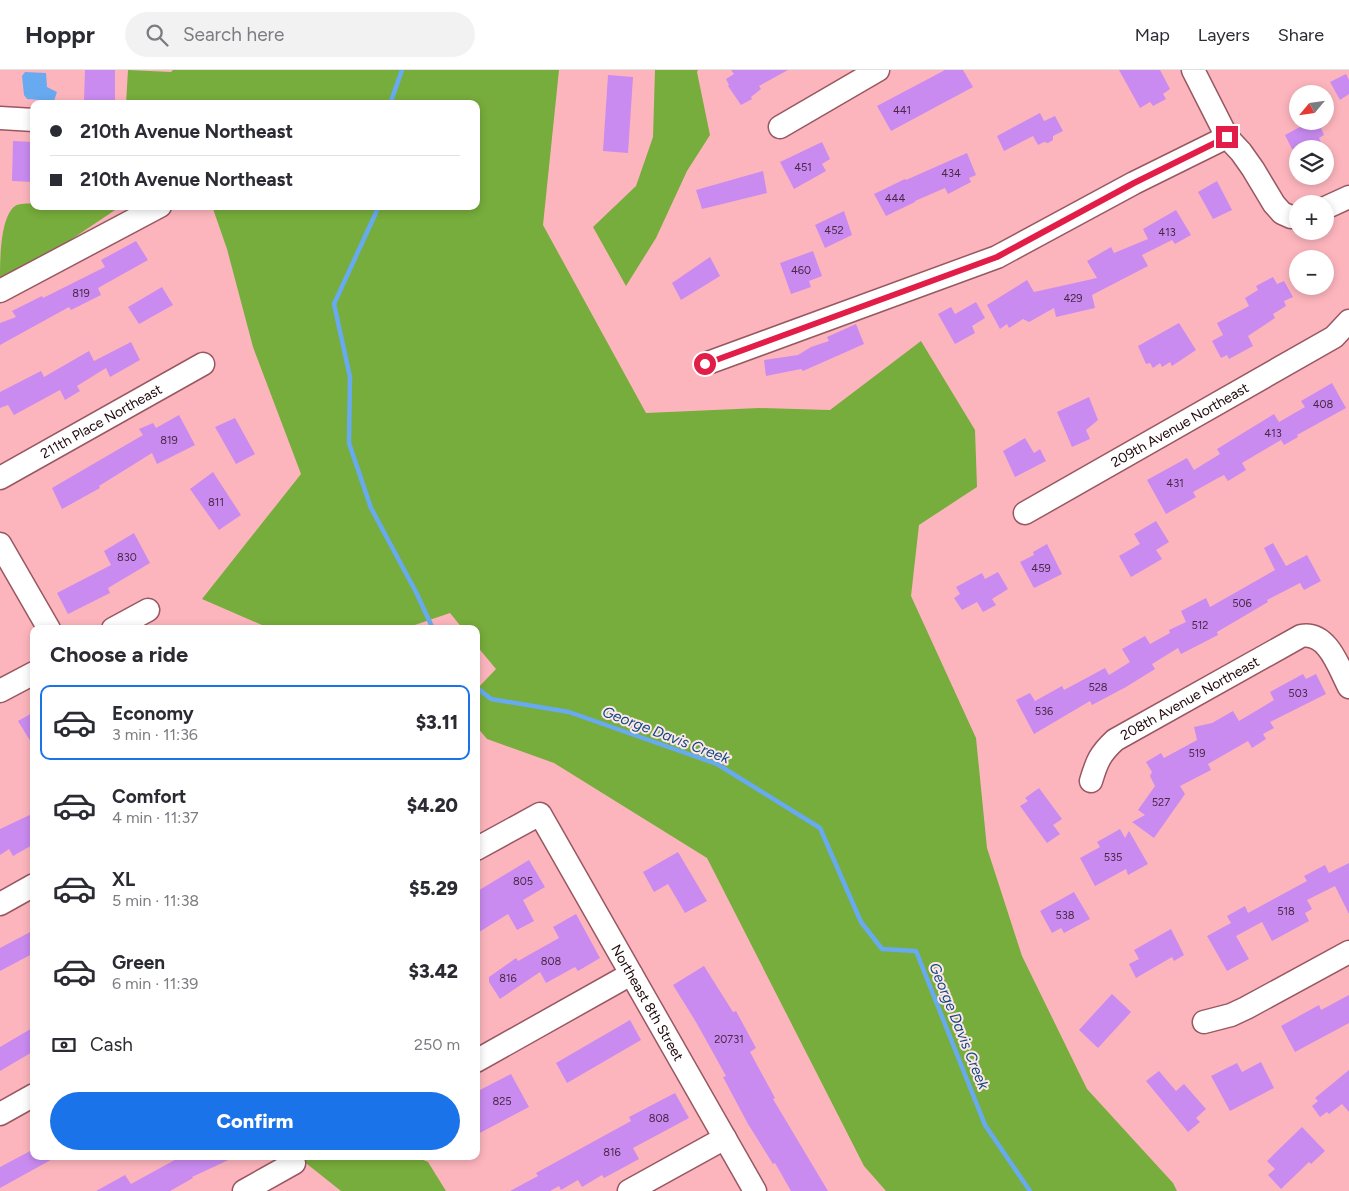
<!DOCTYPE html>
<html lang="en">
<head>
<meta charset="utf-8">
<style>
	body { margin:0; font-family:Figtree,sans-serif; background:#f2f2f3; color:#2b2b33; height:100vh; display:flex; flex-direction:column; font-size:19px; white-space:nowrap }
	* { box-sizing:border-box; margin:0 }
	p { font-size:16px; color:#7c7c81 }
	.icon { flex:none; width:28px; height:28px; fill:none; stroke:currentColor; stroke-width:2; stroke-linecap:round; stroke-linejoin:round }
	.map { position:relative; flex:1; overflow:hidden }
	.drawer { position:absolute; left:30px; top:555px; width:450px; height:535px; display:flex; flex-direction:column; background:#fff; border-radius:10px; box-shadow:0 2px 8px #0003 }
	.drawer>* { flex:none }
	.top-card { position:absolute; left:30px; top:30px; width:450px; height:110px; border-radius:10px; box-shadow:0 2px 8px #0003; display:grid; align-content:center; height:110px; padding:0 20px; background:#fff }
	.needle { width:32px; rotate:241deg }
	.tools { position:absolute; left:1289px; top:15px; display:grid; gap:10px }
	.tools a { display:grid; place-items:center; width:45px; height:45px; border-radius:50%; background:#fff; box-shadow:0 2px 8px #0003; font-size:25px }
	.end { position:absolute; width:22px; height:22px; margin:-11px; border:6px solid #e11d48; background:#fff; box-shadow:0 0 0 2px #fff }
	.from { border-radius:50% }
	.top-card b { display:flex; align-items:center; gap:18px; height:48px; font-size:19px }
	.top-card b+b { border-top:1px solid #e1e1e2 }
	.top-card i { width:12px; height:12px; background:#2b2b33 }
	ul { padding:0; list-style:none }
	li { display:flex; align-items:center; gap:15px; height:75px; margin:0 10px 8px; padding:0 10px; border:2px solid transparent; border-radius:10px }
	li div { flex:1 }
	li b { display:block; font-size:19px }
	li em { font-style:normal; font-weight:800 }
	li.on { border-color:#1a73e8 }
	li>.icon { width:45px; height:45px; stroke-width:1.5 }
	h2 { padding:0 20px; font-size:22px; line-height:60px }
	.pay { display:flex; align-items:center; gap:12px; height:55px; padding:0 20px; font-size:19px }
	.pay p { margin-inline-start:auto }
	.button { display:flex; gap:10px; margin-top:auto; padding:10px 20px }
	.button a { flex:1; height:58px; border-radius:30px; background:#1a73e8; color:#fff; font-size:20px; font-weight:800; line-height:58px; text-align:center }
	header { display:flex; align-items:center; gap:30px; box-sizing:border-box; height:70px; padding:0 25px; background:#fff; border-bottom:1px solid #e1e1e2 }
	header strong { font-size:24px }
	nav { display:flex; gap:28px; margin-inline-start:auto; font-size:18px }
	.search { width:350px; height:45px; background:#f2f2f3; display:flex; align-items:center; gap:12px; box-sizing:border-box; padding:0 18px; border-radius:28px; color:#7c7c81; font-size:19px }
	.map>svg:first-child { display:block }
	.forest { fill:#77ad3c }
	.water { fill:#68aaf0 }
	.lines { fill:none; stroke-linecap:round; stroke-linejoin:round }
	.stream { stroke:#68aaf0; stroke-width:4.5 }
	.building { fill:#c98bf0 }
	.minor-casing { stroke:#985861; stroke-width:25 }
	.minor { stroke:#fff; stroke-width:22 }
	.route { stroke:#e11d48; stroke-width:6 }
	.labels { text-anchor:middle; stroke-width:4; stroke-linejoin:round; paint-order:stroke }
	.number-label { font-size:11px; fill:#4a2844 }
	.street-label { font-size:14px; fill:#1f070b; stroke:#fce6e8 }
	.water-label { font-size:15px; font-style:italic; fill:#0c4a82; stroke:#fce6e8 }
</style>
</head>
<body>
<header>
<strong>Hoppr</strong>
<div class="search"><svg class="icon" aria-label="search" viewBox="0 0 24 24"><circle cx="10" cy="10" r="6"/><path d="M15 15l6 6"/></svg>Search here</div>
<nav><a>Map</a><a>Layers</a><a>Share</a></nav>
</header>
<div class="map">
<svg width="1349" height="1121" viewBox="0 0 1349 1121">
	<rect width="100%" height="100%" fill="#fdb5bd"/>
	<g class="forest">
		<path d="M128 0 171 2 173 0H559L543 155 646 343 759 338 830 340 921 271 975 360 977 417 919 455 911 526 976 668 987 778 1022 886 1087 1019 1173 1113 1177 1121H886L864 1096 707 788 554 693 487 669 476 656V620L496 599 476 575V559H463L450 543 403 559H271L202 529 301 404 253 277 227 179 212 136H476V34H126Z"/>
		<path d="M655 0H698L697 2 710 65 687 101 656 168 626 216 593 157 636 116 653 67Z"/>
		<path d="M34 133V136H121L63 175 0 210C0 191 0 147 15 136 19 133 28 134 34 133Z"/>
		<path d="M301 1086H414L428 1092 446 1121H341L302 1090Z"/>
	</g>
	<path class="water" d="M25 2 46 3 47 17 57 22 54 31 27 29 24 25 22 6Z"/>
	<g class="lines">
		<g class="stream">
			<path d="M390 34 402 0"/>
			<path d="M379 136 334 234 350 307 349 373 371 438 416 522 433 559"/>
			<path d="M476 617 491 629 569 642 717 694 820 758 861 852 882 879 916 881 985 1055 1030 1121"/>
		</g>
	</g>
	<g class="building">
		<path d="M85 0H115V33H92V31H84Z"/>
		<path d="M731 0H788L759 16 761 19 751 27 752 29 741 35 728 16 729 15 726 9 734 4Z"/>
		<path d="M945 0H963L973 17 891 61 877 36Z"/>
		<path d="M1119 0H1160L1170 19 1163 24 1166 29 1153 36 1150 32 1140 38Z"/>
		<path d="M1346 4 1349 10V24L1340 30 1330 12Z"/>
		<path d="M608 5 633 7 628 83 603 81Z"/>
		<path d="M1040 43 1044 51 1055 46 1063 61 1053 66V70L1048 73 1044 72 1038 75 1033 66 1004 81 997 66Z"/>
		<path d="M1311 51H1318L1324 65 1319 68 1324 79H1292L1285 65Z"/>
		<path d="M13 71 34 72V112L12 111Z"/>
		<path d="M822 72 830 89 822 94 826 101 794 119 780 92Z"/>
		<path d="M967 83 976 105 969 108 971 112 948 124 945 118 915 131V132L886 146 874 124 905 109 906 110Z"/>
		<path d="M763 101 767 123 702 139 696 120Z"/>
		<path d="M1217 111 1232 140 1213 149 1198 122Z"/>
		<path d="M1176 140 1191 165 1175 174 1172 170 1142 185 1148 196 1092 225 1095 238 1056 247 1054 238 1029 252 1023 249 1009 258 1007 254 1000 259 987 235 1027 210 1034 222 1097 208 1087 191 1111 177 1114 183 1148 169 1143 159Z"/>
		<path d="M844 141 852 165 825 178 815 155Z"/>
		<path d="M136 171 148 190 98 218 101 225 71 240 69 237 0 275V253L16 247 12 241 42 226 43 228 105 197 101 190Z"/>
		<path d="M813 181 822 206 809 211 811 217 791 224 780 193Z"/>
		<path d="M710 187 720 206 681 230 672 213Z"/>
		<path d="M1273 207 1277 214 1284 211 1293 227 1284 231 1286 236 1273 244 1275 248 1248 266 1253 276 1229 289 1227 285 1221 288 1212 271 1223 265 1217 253 1249 236 1245 228 1258 220 1256 216Z"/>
		<path d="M162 217 173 235 139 254 128 237Z"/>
		<path d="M976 232 985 248 972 256 975 263 955 274 938 244 951 237 955 244Z"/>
		<path d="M1179 253 1196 280 1172 296 1170 292 1162 297 1160 293 1153 298 1150 293 1146 294 1138 276Z"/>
		<path d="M856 254 864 274 803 301 801 299 766 306 764 290 798 285 811 277 829 271 827 267Z"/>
		<path d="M131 272 140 290 110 307 106 298 77 316 80 321 65 330 60 320 14 345 8 335 0 338V322L41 301 44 307 89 281 94 291Z"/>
		<path d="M1332 313 1346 338 1297 365 1298 367 1284 375 1281 370 1242 393 1246 400 1228 411 1224 405 1218 408 1193 422 1196 427 1166 444 1147 410 1187 388 1194 400 1220 384 1217 379 1274 344 1279 352 1305 337 1301 331Z"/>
		<path d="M1089 327 1098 350 1086 360 1090 369 1072 377 1057 342Z"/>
		<path d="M179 345 195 375 157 394 152 383 99 416 100 418 62 439 52 418 143 365 139 359 153 353 156 358Z"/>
		<path d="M235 348 255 384 236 394 215 357Z"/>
		<path d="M1025 368 1034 383 1040 379 1046 391 1015 407 1003 381Z"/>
		<path d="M213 402 241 445 219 460 190 419Z"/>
		<path d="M1156 451 1169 472 1156 480 1162 489 1131 507 1119 486 1140 474 1134 464Z"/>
		<path d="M134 463 150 493 108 518 110 523 68 544 57 523 111 495 104 481Z"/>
		<path d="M1273 473 1286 496 1307 485 1321 511 1304 520 1300 513 1267 530 1268 532 1217 562 1218 565 1181 584 1178 578 1152 594 1155 599 1126 617 1092 635 1090 631 1034 664 1016 630 1030 623 1035 631 1062 616 1064 620 1105 598 1109 605 1130 592 1122 579 1145 566 1150 574 1170 563 1169 560 1186 552 1181 541 1206 528 1210 537 1275 500 1264 478Z"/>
		<path d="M1047 474 1062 504 1034 518 1020 492 1034 485 1033 482Z"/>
		<path d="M998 502 1008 519 992 529 996 535 983 542 977 532 962 540 954 528 960 524 956 517 982 503 985 509Z"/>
		<path d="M1303 604 1306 609 1316 604 1326 624 1270 652 1274 658 1263 664 1266 669 1252 678 1248 671 1208 694 1211 700 1180 716 1185 724 1154 768 1132 752 1145 745 1138 740 1155 716 1150 706 1152 702 1146 692 1161 683 1164 688 1197 670 1194 657 1212 653 1233 641 1239 651 1274 630 1270 622Z"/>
		<path d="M34 642V677L18 651Z"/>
		<path d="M1039 718 1062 749 1053 755 1060 764 1047 773 1020 736 1028 731 1025 728Z"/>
		<path d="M34 743V774L13 786 9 779 0 785V759Z"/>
		<path d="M1120 759 1125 768 1129 761 1148 794 1128 805 1126 799 1095 816 1080 788 1100 777 1097 772Z"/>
		<path d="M678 782 707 831 685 843 668 814 654 822 643 802Z"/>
		<path d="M529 790 545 817 523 830 534 851 517 860 508 844 476 864V822Z"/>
		<path d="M1349 793V844L1335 816 1307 830 1312 839 1305 843 1309 851 1272 871 1262 852 1236 866 1249 889 1227 901 1207 866 1231 853 1227 846 1245 836 1248 843 1307 811 1304 806 1325 795 1329 803Z"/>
		<path d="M1074 822 1090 849 1064 863 1061 858 1052 863 1040 841Z"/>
		<path d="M576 844 600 888 578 901 575 897 546 913 540 902 500 929 489 912V907L516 888 518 891 559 868 553 857Z"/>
		<path d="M1171 859 1184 885 1174 891 1172 887 1136 908 1129 894 1139 889 1134 880Z"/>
		<path d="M34 860V883L0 901V878Z"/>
		<path d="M704 896 733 942 736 941 756 978 750 982 775 1028 773 1029 828 1121H791L775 1093 773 1094 748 1054 723 1007 726 1006 696 952 673 915Z"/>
		<path d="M1112 924 1131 942 1098 978 1079 960Z"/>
		<path d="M1349 925V953L1295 982 1281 956 1319 935 1321 940Z"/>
		<path d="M630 950 641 970 567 1013 556 993Z"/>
		<path d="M34 957V981L0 1001V977Z"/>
		<path d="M1261 992 1274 1018 1230 1041 1211 1006 1237 993 1242 1002Z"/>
		<path d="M1349 1000V1042L1342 1034 1329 1044 1327 1042 1320 1047 1312 1036 1318 1031 1315 1028Z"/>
		<path d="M1159 1001 1176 1021 1184 1014 1206 1039 1196 1048 1200 1052 1188 1062 1146 1011Z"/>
		<path d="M511 1004 529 1037 476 1065V1022Z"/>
		<path d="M675 1023 689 1048 633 1078 639 1089 604 1108 602 1105 582 1117 578 1110 561 1120 559 1116 550 1121H510L538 1106 536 1103 631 1051 629 1047Z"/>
		<path d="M1302 1057 1325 1081 1311 1094 1309 1092 1281 1119 1268 1105 1275 1099 1267 1091Z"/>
		<path d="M34 1079V1086H58L0 1118V1097Z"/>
		<path d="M182 1086H237L192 1107 193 1108 170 1121H96L125 1105 131 1114Z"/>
	</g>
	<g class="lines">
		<defs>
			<g id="minor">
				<path d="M1193 0 1227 67 1241 82 1253 99 1274 134 1282 143 1291 147H1298"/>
				<path d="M0 48 34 50"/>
				<path d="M780 57 878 0"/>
				<path d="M1325 138 1349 127"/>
				<path d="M0 221 160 136"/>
				<path d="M705 294 997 187 1134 113 1227 67"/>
				<path id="s1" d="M0 408 203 294"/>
				<path id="s2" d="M1025 443 1334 267 1349 251"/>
				<path d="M0 474 49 559"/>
				<path d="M113 559 148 540"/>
				<path d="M0 621 34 603"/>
				<path id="s3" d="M1091 711C1097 691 1100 684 1115 670L1301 566C1328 561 1339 598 1349 617"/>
				<path id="s4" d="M476 779 540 744 755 1121"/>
				<path d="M0 834 34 815"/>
				<path d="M1204 952 1231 945 1246 938 1349 882"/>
				<path d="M476 991 631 904"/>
				<path d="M0 1044 34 1025"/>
				<path d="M244 1121 294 1093"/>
				<path d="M629 1121 725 1068"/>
			</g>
		</defs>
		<use href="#minor" class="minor-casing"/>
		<use href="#minor" class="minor"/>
	</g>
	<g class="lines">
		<path class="route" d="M705 294 997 187 1134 113 1227 67"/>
	</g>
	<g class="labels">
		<g class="number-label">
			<text x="902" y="44">441</text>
			<text x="803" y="101">451</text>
			<text x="951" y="107">434</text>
			<text x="895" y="132">444</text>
			<text x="834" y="164">452</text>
			<text x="1167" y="166">413</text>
			<text x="801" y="204">460</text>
			<text x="81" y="227">819</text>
			<text x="1073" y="232">429</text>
			<text x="1323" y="338">408</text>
			<text x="1273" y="367">413</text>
			<text x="169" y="374">819</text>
			<text x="1175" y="417">431</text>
			<text x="216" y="436">811</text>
			<text x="127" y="491">830</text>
			<text x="1041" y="502">459</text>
			<text x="1242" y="537">506</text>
			<text x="1200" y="559">512</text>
			<text x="1098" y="621">528</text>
			<text x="1298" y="627">503</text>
			<text x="1044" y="645">536</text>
			<text x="1197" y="687">519</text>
			<text x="1161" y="736">527</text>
			<text x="1113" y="791">535</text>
			<text x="523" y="815">805</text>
			<text x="1286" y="845">518</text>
			<text x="1065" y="849">538</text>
			<text x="551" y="895">808</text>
			<text x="508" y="912">816</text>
			<text x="729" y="973">20731</text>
			<text x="502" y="1035">825</text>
			<text x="659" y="1052">808</text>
			<text x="612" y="1086">816</text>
		</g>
		<g class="street-label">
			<text dy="5" stroke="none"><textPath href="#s1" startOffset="116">211th Place Northeast</textPath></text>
			<text dy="5" stroke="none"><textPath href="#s2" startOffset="178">209th Avenue Northeast</textPath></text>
			<text dy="5" stroke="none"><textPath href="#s3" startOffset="134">208th Avenue Northeast</textPath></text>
			<text dy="5" stroke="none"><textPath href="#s4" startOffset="290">Northeast 8th Street</textPath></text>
		</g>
		<g class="water-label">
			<text transform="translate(666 665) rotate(21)" y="5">George Davis Creek</text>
			<text transform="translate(959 956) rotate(68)" y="5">George Davis Creek</text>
		</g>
	</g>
</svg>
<div class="tools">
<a><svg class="needle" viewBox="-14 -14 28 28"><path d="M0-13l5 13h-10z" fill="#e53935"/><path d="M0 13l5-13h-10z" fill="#7c7c81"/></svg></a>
<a><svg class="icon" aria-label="layers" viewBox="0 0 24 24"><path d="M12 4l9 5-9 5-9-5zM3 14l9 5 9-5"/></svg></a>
<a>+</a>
<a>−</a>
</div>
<i class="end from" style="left:705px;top:294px"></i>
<i class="end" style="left:1227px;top:67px"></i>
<div class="top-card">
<b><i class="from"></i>210th Avenue Northeast</b>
<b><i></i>210th Avenue Northeast</b>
</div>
<section class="drawer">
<h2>Choose a ride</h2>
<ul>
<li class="on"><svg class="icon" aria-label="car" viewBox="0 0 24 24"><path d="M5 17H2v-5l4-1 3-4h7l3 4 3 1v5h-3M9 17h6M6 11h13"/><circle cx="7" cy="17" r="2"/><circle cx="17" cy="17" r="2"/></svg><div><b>Economy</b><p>3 min · 11:36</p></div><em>$3.11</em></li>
<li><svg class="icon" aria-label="car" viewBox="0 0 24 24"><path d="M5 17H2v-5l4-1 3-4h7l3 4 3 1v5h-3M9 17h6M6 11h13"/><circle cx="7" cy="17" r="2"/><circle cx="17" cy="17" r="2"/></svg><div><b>Comfort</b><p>4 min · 11:37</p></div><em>$4.20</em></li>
<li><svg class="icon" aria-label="car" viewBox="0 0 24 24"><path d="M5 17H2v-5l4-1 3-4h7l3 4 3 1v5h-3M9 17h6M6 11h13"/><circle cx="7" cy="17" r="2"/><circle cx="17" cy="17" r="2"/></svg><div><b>XL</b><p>5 min · 11:38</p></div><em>$5.29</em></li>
<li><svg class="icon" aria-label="car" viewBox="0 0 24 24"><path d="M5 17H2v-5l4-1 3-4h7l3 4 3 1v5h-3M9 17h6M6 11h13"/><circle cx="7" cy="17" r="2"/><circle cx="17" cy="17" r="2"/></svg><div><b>Green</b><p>6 min · 11:39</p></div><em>$3.42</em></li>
</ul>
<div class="pay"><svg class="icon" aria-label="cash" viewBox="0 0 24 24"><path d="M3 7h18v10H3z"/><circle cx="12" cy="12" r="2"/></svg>Cash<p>250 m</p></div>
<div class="button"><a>Confirm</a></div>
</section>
</div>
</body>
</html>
